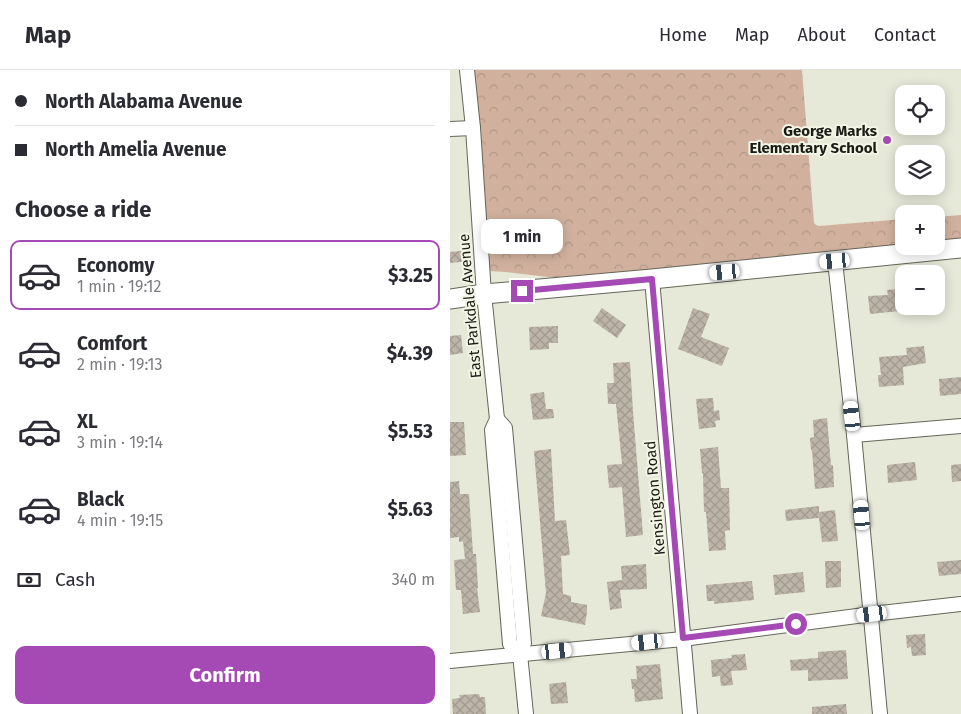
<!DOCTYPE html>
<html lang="en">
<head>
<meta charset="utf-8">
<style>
	body { margin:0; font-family:"Fira Sans",sans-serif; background:#f2f2f3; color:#2b2b33; height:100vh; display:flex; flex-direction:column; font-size:19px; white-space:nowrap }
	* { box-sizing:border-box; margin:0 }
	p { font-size:16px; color:#7c7c81 }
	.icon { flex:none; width:28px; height:28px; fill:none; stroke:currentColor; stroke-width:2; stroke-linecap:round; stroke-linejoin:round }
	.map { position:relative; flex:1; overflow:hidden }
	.details { display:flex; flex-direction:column; background:#fff; width:450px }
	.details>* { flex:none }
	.banner { display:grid; align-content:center; height:110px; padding:0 15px; background:#fff }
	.fabs { position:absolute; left:445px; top:15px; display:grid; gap:10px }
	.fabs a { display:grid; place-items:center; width:50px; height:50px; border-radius:10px; background:#fff; box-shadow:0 2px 12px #0003; font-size:25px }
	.end { position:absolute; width:22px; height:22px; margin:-11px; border:6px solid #a54ab4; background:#fff; box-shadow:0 0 0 2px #fff }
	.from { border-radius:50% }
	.bubble { position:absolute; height:35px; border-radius:10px; background:#fff; box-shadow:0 2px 12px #0003; font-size:16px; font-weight:700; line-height:35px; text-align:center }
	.car { position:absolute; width:15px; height:30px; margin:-15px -8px; border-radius:6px; box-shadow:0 0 4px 1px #0007; background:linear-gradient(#fff 24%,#345 0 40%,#fff 0 76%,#345 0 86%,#fff 0) }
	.banner b { display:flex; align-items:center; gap:18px; height:48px; font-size:19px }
	.banner b+b { border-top:1px solid #e1e1e2 }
	.banner i { width:12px; height:12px; background:#2b2b33 }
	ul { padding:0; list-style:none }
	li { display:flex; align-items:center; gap:15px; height:70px; margin:0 10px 8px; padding:0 5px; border:2px solid transparent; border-radius:10px }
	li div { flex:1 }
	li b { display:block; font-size:19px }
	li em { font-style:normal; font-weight:700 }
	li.selected { border-color:#a54ab4 }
	li>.icon { width:45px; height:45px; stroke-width:1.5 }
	h2 { padding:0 15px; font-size:22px; line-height:60px }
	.pay { display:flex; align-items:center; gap:12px; height:55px; padding:0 15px; font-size:19px }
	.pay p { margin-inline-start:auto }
	.cta { display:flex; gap:10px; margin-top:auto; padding:10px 15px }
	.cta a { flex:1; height:58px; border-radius:10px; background:#a54ab4; color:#fff; font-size:20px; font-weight:700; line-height:58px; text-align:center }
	header { display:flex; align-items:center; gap:30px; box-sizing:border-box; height:70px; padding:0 25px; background:#fff; border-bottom:1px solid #e1e1e2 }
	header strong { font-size:24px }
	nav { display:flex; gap:28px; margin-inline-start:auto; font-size:18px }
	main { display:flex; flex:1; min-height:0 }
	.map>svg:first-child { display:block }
	.forest { fill:url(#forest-crowns) }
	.building { fill:url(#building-cross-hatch) }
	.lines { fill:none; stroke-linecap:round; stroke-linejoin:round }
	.street-casing { stroke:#646658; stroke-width:16 }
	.secondary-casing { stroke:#646658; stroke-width:21 }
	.street { stroke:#fff; stroke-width:14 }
	.secondary { stroke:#fff; stroke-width:19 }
	.route { stroke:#a54ab4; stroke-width:6 }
	.poi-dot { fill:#a54ab4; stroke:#f3f5e5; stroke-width:2 }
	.labels { text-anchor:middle; stroke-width:4; stroke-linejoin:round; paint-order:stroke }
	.poi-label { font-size:15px; font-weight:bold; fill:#1c1c17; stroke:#f3f5e5; text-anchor:end }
	.street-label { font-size:15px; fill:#1c1c17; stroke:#f3f5e5 }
</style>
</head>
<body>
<header>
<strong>Map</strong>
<nav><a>Home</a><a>Map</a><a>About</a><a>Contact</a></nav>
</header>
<main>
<section class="details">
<div class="banner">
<b><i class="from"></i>North Alabama Avenue</b>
<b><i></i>North Amelia Avenue</b>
</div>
<h2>Choose a ride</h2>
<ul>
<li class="selected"><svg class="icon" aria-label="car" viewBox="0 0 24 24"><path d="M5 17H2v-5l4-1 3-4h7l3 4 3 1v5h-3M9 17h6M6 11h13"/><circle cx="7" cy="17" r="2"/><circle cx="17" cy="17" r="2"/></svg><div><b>Economy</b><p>1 min · 19:12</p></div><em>$3.25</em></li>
<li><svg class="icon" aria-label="car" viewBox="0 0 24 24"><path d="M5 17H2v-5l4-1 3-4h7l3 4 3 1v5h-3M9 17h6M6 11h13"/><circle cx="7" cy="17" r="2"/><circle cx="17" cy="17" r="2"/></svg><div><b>Comfort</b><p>2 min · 19:13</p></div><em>$4.39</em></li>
<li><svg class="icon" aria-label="car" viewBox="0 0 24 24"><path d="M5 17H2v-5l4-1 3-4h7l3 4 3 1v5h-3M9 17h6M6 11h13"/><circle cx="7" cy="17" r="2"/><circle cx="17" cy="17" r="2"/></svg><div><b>XL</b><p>3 min · 19:14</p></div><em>$5.53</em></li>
<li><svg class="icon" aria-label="car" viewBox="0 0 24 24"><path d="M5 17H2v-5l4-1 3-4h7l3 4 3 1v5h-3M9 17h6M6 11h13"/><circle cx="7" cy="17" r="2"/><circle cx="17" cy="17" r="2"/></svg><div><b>Black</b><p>4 min · 19:15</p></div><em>$5.63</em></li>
</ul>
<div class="pay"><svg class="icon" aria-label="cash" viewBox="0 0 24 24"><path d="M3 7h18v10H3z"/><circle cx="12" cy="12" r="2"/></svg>Cash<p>340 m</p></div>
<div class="cta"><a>Confirm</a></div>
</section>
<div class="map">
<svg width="511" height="644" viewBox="0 0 511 644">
	<defs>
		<pattern id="forest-crowns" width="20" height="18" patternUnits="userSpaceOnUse" patternTransform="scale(1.25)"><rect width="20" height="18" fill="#d1b19e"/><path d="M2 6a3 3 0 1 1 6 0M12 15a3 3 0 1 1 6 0" fill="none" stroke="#b39887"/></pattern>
		<pattern id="building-cross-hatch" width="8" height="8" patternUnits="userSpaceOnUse" patternTransform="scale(1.25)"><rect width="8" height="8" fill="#bcb4a6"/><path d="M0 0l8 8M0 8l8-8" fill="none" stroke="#a19a8e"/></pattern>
	</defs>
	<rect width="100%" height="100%" fill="#e6e8d8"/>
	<g class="forest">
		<path d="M24 0H352L364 153 366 155 369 156 454 149V176L123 210 56 202 39 201 29 52Z"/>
		<path d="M511 145V172L486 175V147Z"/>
	</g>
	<g class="building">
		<path d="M19 180 20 191 0 193V182Z"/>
		<path d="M448 219 450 241 420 244 418 226 438 225 437 220Z"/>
		<path d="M152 238 176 255 167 268 143 251Z"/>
		<path d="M243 238 260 244 251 267 279 278 272 296 228 279Z"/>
		<path d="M108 256V273H99V279L80 280 79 257Z"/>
		<path d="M11 265 13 283 0 285V266Z"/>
		<path d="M474 276 476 293 453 297 454 315 429 317 428 305H431L429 287 457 285 456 278Z"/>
		<path d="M180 292 183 342 193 465 176 467 172 417 159 418 157 395 172 394 166 334H158L157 313H164L163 293Z"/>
		<path d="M511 307V324L490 326 489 309Z"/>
		<path d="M94 322 96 339H103L104 348 83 350 80 324Z"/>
		<path d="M263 328 264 341 269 340 270 350 265 351 266 357 249 359 246 329Z"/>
		<path d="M377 348 381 395H383L384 417 365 419 362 380H361L360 368 364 367 363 350Z"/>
		<path d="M0 352H14L16 385 0 386Z"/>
		<path d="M268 377 271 418H279L280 460 275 461 276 480 259 481 256 442H254L253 403H252L250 379Z"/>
		<path d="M101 379 105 451 116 450 120 485 111 486 113 524 121 526V532L137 535V542L135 555 91 546 96 523 84 381Z"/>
		<path d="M465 392 467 410 438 413 437 395Z"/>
		<path d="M511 394V411L502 412 501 395Z"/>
		<path d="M9 411 10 424H19L23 484H26L28 518H27L30 542 13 544 11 520H6L4 490 15 489 13 471 9 472V467L0 468V412Z"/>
		<path d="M369 436V442L385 440 388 471 372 472 369 448 336 451 335 440Z"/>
		<path d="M511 490V504L489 506 487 492Z"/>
		<path d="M375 491H391V517L376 518Z"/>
		<path d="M196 494 197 519 170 520 172 538 160 540 157 512 172 510 171 496Z"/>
		<path d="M353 502 355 522 325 525 323 505Z"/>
		<path d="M302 511 304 530 264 534V531H257L256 515Z"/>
		<path d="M475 564 476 585 462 586 461 577 457 578 456 565Z"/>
		<path d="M396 580 398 609 358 611V600L341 601 340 590 368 588V582Z"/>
		<path d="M295 584 297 600 281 601 283 615 271 616 270 606 262 607 261 590 282 588 281 585Z"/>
		<path d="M210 594 213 629 185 632 184 619H182L181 609H187L186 596Z"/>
		<path d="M116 612 118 633 101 634 99 614Z"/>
		<path d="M29 624 30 627H35L36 644H3L2 629 10 628 9 625Z"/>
		<path d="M396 634 397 644H362V637Z"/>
	</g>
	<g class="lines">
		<defs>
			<g id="street">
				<path d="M17 0 23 58 34 224 47 349 42 360 60 574 70 584"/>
				<path d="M0 59 23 58"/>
				<path d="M385 191 404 365 430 644"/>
				<path d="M202 209 240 644"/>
				<path d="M47 349 55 358 74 573 70 584 76 644"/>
				<path d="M404 365 511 356"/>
				<path d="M0 591 233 569 422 544 511 534"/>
			</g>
			<path id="secondary" d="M0 229 34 224 202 209 511 178"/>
		</defs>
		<use href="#street" class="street-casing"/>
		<use href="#secondary" class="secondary-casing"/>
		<use href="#street" class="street"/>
		<use href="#secondary" class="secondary"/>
	</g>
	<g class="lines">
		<path class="route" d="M72 221 202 209 233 568 346 554"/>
	</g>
	<circle class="poi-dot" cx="437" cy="70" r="5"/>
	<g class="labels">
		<g class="poi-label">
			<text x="427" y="66">George Marks<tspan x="427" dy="17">Elementary School</tspan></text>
		</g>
		<g class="street-label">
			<text transform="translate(20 236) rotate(-95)" y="5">East Parkdale Avenue</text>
			<text transform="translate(205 428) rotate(-95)" y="5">Kensington Road</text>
		</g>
	</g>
</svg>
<div class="fabs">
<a><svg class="icon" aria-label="locate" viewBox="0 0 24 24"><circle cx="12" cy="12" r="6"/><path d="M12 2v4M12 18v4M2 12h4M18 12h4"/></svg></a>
<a><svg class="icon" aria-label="layers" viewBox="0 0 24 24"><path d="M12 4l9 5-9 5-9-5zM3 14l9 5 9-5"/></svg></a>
<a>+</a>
<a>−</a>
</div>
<i class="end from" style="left:346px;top:554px"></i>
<i class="end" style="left:72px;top:221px"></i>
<div class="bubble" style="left:31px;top:149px;width:82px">1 min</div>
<i class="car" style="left:385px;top:191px;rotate:265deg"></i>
<i class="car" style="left:275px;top:202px;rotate:265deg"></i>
<i class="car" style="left:402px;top:346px;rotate:354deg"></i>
<i class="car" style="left:412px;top:445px;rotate:355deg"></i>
<i class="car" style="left:422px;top:544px;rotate:263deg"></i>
<i class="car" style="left:197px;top:572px;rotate:264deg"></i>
<i class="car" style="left:107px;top:581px;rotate:84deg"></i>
</div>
</main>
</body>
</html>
